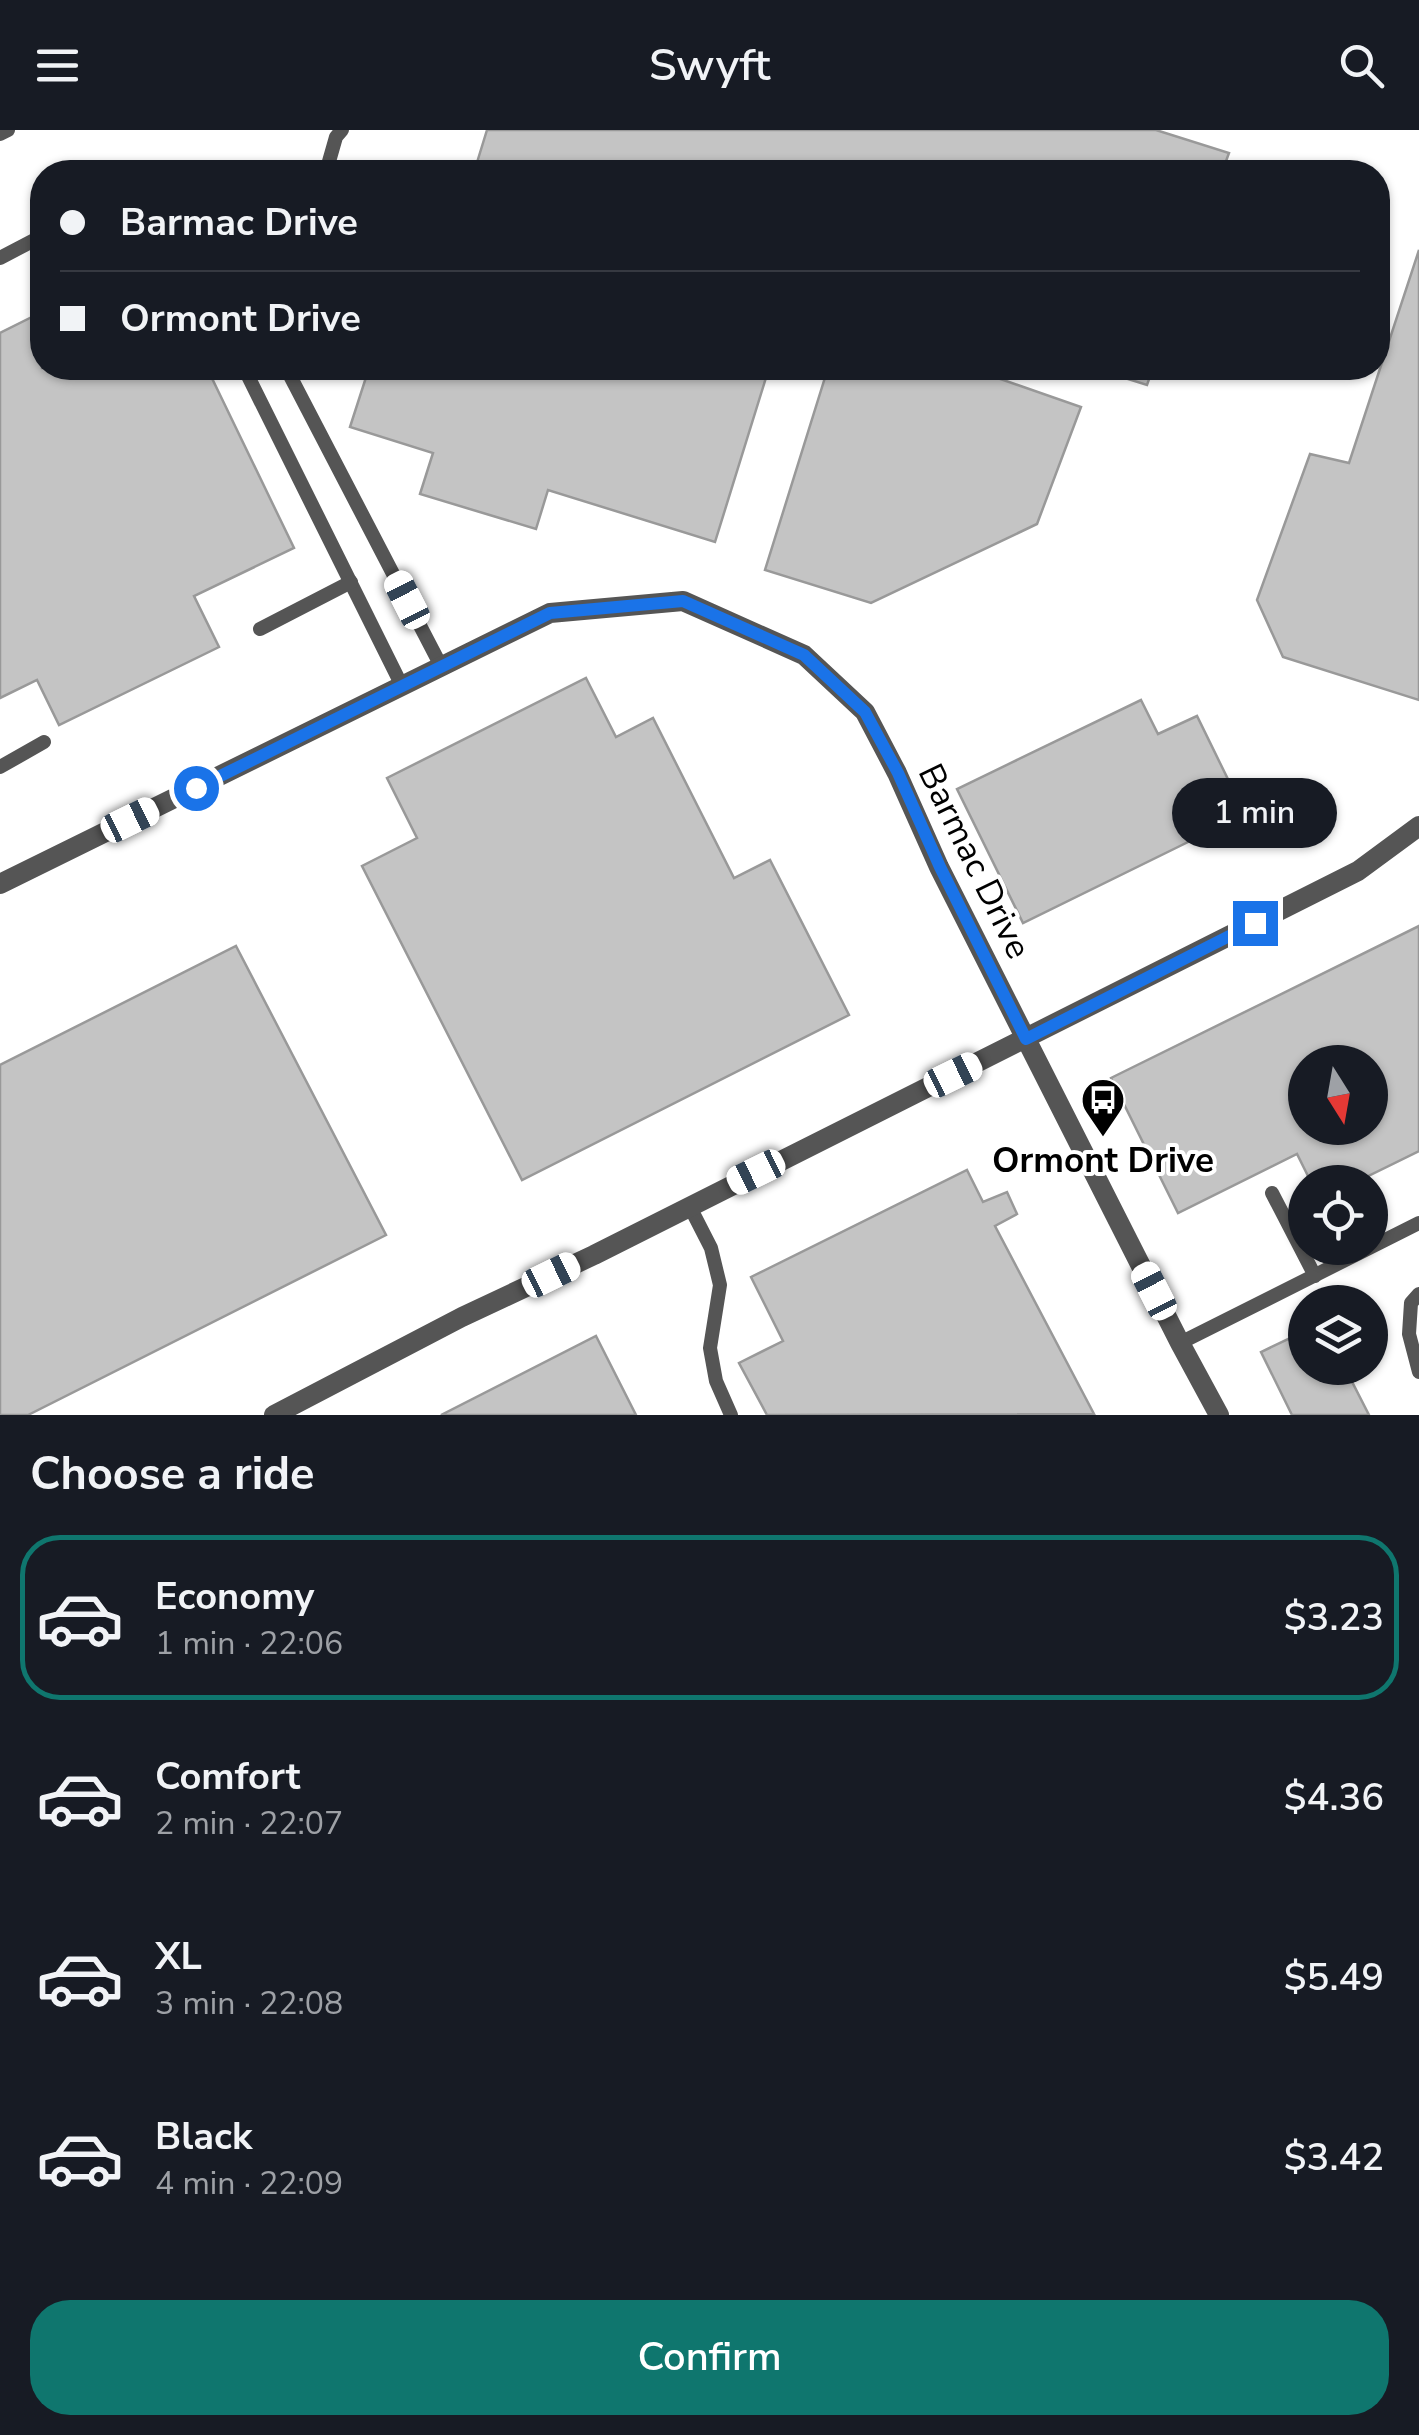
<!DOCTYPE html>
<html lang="en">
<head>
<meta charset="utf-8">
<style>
	body { margin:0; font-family:"Nunito Sans",sans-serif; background:#242831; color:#f1f3f6; height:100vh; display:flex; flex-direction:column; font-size:38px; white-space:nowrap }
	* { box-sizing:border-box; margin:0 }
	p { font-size:32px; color:#9ea1a6 }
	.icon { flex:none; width:55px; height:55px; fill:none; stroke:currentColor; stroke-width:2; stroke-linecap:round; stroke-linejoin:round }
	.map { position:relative; height:1285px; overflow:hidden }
	.details { display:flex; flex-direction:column; background:#171b24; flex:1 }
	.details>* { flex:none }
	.top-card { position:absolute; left:30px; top:30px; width:1360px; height:220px; border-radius:40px; box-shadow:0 2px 8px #0004; display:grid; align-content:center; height:220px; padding:0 30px; background:#171b24 }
	.needle { width:65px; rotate:169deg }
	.fabs { position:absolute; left:1288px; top:915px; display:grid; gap:20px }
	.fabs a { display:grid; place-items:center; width:100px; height:100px; border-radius:50%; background:#171b24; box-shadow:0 2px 8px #0004; font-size:50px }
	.end { position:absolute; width:45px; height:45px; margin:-22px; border:12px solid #1a73e8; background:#fff; box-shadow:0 0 0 5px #fff }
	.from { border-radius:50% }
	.bubble { position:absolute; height:70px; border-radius:35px; background:#171b24; box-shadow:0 2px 8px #0004; font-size:32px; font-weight:600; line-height:70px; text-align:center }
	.car { position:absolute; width:30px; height:60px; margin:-30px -15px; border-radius:12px; box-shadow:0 0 8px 2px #0007; background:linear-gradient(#fff 24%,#345 0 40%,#fff 0 76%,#345 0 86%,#fff 0) }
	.top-card b { display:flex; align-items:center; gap:35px; height:95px; font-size:38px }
	.top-card b+b { border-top:2px solid #363941 }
	.top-card i { width:25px; height:25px; background:#f1f3f6 }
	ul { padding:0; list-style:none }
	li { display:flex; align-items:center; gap:30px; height:165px; margin:0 20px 15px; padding:0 10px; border:5px solid transparent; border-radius:40px }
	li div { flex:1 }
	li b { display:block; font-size:38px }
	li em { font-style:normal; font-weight:600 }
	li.on { border-color:#0f766e }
	li>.icon { width:90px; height:90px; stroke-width:1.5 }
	h2 { padding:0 30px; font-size:45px; line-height:120px }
	.primary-button { display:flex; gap:20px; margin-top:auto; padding:20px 30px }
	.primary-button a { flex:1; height:115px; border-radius:40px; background:#0f766e; color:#fff; font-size:40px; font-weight:600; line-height:115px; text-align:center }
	header { display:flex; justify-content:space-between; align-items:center; height:130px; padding:0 30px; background:#171b24; font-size:45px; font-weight:600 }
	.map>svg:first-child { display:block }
	.building { fill:#c4c4c4; stroke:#999; stroke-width:2.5; fill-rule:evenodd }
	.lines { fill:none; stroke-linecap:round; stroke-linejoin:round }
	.service { stroke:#555; stroke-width:14 }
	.minor { stroke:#555; stroke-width:20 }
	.tertiary { stroke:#555; stroke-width:20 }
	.route { stroke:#1a73e8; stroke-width:12 }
	.labels { text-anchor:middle; stroke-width:8; stroke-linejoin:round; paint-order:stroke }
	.street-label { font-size:35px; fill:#000; stroke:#fff }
	.poi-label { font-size:35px; font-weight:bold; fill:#000; stroke:#fff }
</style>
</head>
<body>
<header><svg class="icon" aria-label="menu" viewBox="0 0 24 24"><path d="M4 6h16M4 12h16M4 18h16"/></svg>Swyft<svg class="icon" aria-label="search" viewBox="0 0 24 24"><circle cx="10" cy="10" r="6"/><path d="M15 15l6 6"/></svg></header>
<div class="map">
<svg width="1419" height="1285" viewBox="0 0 1419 1285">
	<rect width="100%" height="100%" fill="#fff"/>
	<g class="building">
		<path d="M487 0H1156L1229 23 1222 42H487L475 39Z"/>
		<path d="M1419 120V570L1283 527 1257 470 1310 324 1349 333Z"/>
		<path d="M42 182V238H207L294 418 194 466 219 517 59 595 37 550 0 568V203Z"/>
		<path d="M369 238H769L715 412 548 360 536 399 420 364 433 323 350 297Z"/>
		<path d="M828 238H969L1081 277 1037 394 871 473 765 440Z"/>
		<path d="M1093 238H1153L1147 255Z"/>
		<path d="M586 548 616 607 653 588 734 748 770 730 849 885 522 1050 362 736 417 708 387 648Z"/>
		<path d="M1141 570 1158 604 1197 586 1245 684 1023 793 957 659Z"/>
		<path d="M1419 796V1021L1356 1052H1311L1297 1024 1178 1083 1111 948ZM1305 932H1370V998H1305Z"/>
		<path d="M236 816 386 1105 28 1285H0V935Z"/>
		<path d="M967 1040 983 1072 1007 1062 1017 1084 995 1096 1094 1284 767 1285 739 1233 783 1211 751 1147Z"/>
		<path d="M1305 1201V1238H1345L1369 1285H1292L1261 1222Z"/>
		<path d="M596 1206 636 1285H441Z"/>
	</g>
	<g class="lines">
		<g class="service">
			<path d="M0 4 8 0"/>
			<path d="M326 42 336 7 342 0"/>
			<path d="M0 128 42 106"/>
			<path d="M244 238 402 556"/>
			<path d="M286 238 441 536"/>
			<path d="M260 499 351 452"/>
			<path d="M0 637 44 612"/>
			<path d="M1272 1063 1315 1146"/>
			<path d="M689 1075 711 1118 720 1155 710 1218 716 1251 731 1285"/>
			<path d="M1419 1164 1411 1173 1409 1204 1419 1242"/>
			<path d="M1180 1213 1419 1093"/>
		</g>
		<path class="minor" d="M0 754 550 483 683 471 804 525 865 582 897 643 939 737 1026 909"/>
		<g class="tertiary">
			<path d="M1026 909 1180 1213 1219 1285"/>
			<path d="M274 1285 462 1187 594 1125 1358 741 1419 696"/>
		</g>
	</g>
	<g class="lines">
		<path class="route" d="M196 658 550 483 683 471 804 525 865 582 898 643 940 737 1026 909 1255 793"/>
	</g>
	<defs>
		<symbol id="bus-pin" viewBox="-11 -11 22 30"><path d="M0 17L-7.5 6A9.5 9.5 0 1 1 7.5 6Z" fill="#000" stroke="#fff"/><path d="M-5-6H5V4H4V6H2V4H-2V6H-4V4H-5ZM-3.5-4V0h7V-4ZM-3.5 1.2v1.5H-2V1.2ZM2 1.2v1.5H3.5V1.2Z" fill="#fff"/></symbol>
	</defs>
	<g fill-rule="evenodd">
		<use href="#bus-pin" x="1078" y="945" width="50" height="68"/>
	</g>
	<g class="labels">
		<g class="street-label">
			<text transform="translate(975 731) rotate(64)" y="12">Barmac Drive</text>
		</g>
		<g class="poi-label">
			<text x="1103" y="1042">Ormont Drive</text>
		</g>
	</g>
</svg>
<div class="fabs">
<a><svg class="needle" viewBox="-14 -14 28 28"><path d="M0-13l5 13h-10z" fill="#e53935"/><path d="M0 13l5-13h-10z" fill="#9ea1a6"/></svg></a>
<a><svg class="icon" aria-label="locate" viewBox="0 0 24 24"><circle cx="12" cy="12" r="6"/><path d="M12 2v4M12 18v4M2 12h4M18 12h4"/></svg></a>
<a><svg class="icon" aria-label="layers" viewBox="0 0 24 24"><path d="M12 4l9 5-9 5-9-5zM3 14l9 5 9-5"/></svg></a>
</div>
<i class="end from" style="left:196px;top:658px"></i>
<i class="end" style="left:1255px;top:793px"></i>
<div class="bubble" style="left:1172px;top:648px;width:165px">1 min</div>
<i class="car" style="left:407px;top:470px;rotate:333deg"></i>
<i class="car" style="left:130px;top:690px;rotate:64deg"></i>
<i class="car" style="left:953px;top:945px;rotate:64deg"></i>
<i class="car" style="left:756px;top:1042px;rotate:244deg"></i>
<i class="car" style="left:551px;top:1145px;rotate:64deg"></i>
<i class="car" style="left:1154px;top:1161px;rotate:333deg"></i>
<div class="top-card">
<b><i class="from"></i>Barmac Drive</b>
<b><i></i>Ormont Drive</b>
</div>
</div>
<section class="details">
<h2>Choose a ride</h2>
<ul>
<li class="on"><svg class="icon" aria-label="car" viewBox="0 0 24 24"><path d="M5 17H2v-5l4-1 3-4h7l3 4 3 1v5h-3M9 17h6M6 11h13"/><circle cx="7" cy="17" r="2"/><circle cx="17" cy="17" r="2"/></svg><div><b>Economy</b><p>1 min · 22:06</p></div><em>$3.23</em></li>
<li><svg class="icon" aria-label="car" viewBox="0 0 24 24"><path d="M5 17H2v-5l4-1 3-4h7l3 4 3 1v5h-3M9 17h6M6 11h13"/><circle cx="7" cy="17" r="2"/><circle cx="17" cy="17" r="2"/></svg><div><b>Comfort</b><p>2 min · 22:07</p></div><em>$4.36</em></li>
<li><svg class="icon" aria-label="car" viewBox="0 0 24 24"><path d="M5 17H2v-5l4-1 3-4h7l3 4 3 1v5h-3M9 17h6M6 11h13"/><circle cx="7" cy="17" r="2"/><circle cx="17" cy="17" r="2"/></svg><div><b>XL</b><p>3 min · 22:08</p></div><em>$5.49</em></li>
<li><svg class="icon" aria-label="car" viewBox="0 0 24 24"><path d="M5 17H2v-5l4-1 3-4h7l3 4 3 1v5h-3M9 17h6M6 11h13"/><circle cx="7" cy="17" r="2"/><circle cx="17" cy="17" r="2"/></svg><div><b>Black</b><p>4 min · 22:09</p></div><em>$3.42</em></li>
</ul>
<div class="primary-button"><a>Confirm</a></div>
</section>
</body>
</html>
